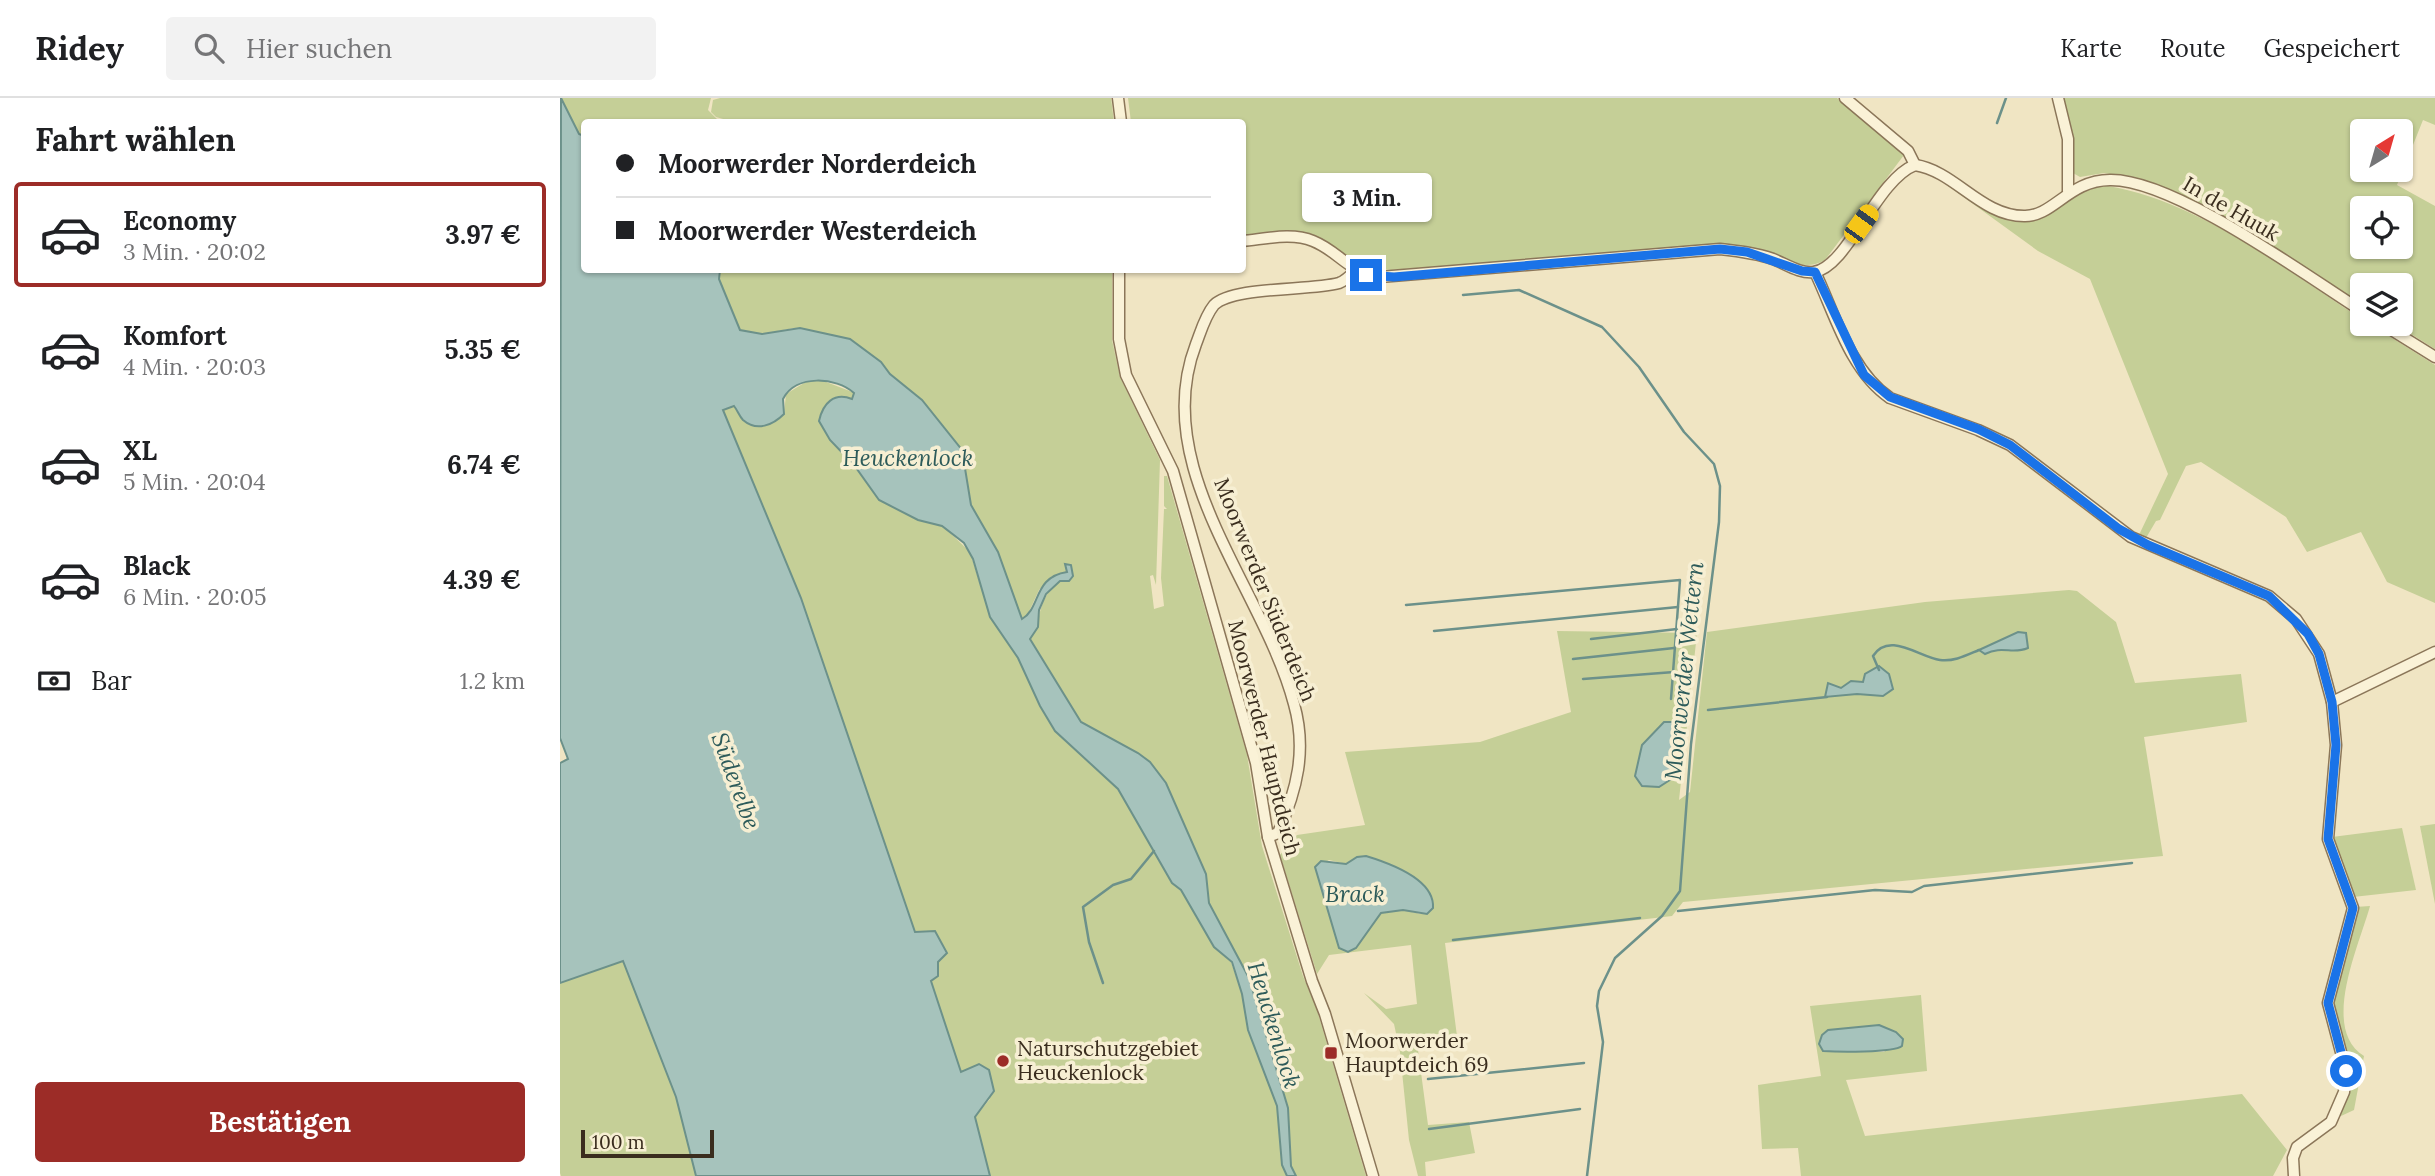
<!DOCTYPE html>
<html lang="de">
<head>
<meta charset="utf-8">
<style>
	body { margin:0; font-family:Lora,serif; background:#f2f2f2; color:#202124; height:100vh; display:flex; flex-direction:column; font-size:26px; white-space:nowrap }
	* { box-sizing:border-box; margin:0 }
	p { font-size:23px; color:#757577 }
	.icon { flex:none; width:38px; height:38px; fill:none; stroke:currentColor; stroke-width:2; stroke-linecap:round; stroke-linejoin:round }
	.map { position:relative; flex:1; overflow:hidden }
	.side { display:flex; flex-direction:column; background:#fff; width:560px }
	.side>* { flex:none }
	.banner { position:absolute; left:21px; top:21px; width:665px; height:154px; border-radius:7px; box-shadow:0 2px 5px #0004; display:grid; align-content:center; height:154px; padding:0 35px; background:#fff }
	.needle { width:46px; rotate:37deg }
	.controls { position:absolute; left:1790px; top:21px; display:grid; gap:14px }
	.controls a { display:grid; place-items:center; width:63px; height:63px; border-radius:7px; background:#fff; box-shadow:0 2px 5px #0004; font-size:35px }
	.scale { position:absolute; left:21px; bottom:18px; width:133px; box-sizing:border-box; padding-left:7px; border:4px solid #3a2d1e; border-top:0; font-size:19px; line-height:24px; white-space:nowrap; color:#3a2d1e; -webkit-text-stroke:5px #f7efd3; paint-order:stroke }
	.end { position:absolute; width:32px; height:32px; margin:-16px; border:9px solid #1a73e8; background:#fff; box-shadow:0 0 0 4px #fff }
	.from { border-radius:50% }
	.bubble { position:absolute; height:49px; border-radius:7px; background:#fff; box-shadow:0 2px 5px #0004; font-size:23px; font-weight:800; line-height:49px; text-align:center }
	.car { position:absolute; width:21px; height:42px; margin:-21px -10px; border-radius:9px; box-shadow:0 0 5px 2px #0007; background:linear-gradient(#f5c518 24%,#345 0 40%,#f5c518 0 76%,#345 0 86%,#f5c518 0) }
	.banner b { display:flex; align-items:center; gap:24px; height:66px; font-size:26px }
	.banner b+b { border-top:2px solid #e0e0e0 }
	.banner i { width:18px; height:18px; background:#202124 }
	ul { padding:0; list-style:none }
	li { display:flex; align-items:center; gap:21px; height:105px; margin:0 14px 10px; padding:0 21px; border:4px solid transparent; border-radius:7px }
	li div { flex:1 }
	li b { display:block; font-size:26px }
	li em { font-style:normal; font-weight:800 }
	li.selected { border-color:#9c2c27 }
	li>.icon { width:63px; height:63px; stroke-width:1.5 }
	h2 { padding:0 35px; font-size:32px; line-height:84px }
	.pay { display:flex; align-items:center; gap:18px; height:77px; padding:0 35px; font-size:26px }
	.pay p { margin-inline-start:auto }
	.button { display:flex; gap:14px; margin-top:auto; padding:14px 35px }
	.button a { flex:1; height:80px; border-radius:7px; background:#9c2c27; color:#fff; font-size:28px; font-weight:800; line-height:80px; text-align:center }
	header { display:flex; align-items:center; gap:42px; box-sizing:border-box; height:98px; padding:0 35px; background:#fff; border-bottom:2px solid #e0e0e0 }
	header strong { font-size:33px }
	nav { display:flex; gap:38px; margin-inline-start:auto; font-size:24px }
	.search { width:490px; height:63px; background:#f2f2f2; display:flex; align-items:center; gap:18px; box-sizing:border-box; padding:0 24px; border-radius:7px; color:#757577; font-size:26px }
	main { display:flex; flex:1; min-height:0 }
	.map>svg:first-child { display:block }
	.green { fill:#c5cf97; fill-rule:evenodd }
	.water { fill:#a6c3bc; stroke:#6c918a; stroke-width:2 }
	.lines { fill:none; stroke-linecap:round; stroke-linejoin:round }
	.stream { stroke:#6c918a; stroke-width:2.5 }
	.minor-casing { stroke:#8b7659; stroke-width:13 }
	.minor { stroke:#faf2d7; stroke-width:10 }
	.route { stroke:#1a73e8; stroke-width:9 }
	.poi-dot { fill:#9c2c27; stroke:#f7efd3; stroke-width:2.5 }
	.labels { text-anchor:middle; stroke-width:7; stroke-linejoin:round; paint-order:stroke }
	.street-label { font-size:21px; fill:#3a2d1e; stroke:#f7efd3 }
	.poi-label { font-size:21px; fill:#3a2d1e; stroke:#f7efd3; text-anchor:start }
	.water-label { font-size:23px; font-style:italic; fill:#2d5b5a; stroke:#f7efd3 }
</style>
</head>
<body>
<header>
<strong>Ridey</strong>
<div class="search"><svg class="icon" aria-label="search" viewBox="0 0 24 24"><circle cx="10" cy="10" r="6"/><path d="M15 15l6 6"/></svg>Hier suchen</div>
<nav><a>Karte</a><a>Route</a><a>Gespeichert</a></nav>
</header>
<main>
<section class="side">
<h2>Fahrt wählen</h2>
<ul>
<li class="selected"><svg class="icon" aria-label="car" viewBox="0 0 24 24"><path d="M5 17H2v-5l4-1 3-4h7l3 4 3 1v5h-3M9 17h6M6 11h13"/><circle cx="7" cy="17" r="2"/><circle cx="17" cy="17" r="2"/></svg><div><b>Economy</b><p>3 Min. · 20:02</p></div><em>3.97 €</em></li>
<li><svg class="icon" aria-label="car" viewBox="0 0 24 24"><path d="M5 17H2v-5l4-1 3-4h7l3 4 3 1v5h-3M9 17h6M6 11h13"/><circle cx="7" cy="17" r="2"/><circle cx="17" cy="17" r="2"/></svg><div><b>Komfort</b><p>4 Min. · 20:03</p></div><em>5.35 €</em></li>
<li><svg class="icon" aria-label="car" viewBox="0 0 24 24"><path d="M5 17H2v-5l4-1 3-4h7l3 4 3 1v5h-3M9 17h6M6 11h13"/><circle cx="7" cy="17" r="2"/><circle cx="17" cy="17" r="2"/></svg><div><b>XL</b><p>5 Min. · 20:04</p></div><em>6.74 €</em></li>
<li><svg class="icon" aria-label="car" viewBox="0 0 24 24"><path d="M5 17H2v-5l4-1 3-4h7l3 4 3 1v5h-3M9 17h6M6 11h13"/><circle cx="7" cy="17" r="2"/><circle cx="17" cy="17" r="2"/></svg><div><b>Black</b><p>6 Min. · 20:05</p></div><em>4.39 €</em></li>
</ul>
<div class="pay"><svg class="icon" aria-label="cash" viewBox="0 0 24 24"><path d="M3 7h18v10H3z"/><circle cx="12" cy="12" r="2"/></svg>Bar<p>1.2 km</p></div>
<div class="button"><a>Bestätigen</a></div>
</section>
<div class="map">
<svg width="1875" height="1078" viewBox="0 0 1875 1078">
	<rect width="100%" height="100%" fill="#f0e5c3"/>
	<g class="green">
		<path d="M1 0H151L148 12 160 24H169H24V38L19 36Z"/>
		<path d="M160 0H551L554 24H174L156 19 151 14 153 2Z"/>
		<path d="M568 0H1277L1344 57 1265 162C1241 177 1213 154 1189 149 1180 147 1170 147 1160 147L831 172 805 169 768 145 747 136 730 133 683 137 682 24H571Z"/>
		<path d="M1503 0H1875V27L1863 22 1837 87 1875 108V251L1835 226H1841V187H1802V206L1643 107 1591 84 1544 75 1520 79 1513 75V39ZM1802 33H1841V72H1802ZM1802 110H1841V149H1802Z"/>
		<path d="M1380 82C1399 94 1419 111 1439 119 1487 137 1513 82 1548 88 1641 104 1724 171 1802 221V226H1810L1875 267V505L1827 484 1801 434 1747 454 1726 419 1641 364 1626 368 1600 422 1596 423 1586 440 1579 437 1608 376 1530 181 1478 153Z"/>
		<path d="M160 172H552V242L560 279 600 362 596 487 593 477 590 478 594 511 604 508 601 480 604 411H607L604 408V378H607L687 657 702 748 743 878 757 912 806 1078H736L731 1068 728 1010 689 880 649 805 646 776 606 685 578 655 521 624 470 540C472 535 477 531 478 526 480 508 485 494 500 483H509L513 473 492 478 479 492 467 518 462 521 438 454 411 407 402 352 362 302 330 276 321 264 234 230 202 236 180 232 159 181Z"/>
		<path d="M249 282H261L295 295 292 301H271L263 310 270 342 294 367 319 402 358 422 382 427 410 454 430 519 458 560 480 608 506 644 558 691 612 785 621 792 654 849 671 864 682 896 688 932 717 1008 722 1067 727 1078H430L415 1019 430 1001 401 975 371 883 378 878 375 833 355 834 241 500 163 312 174 308 180 318 224 316 226 296Z"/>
		<path d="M1509 492 1517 493 1556 524 1575 585 1681 576 1687 624 1584 639 1603 758 1123 804 1112 818 885 845 898 946 858 952 868 1027 909 1024 915 1055 865 1064 866 1078H858L849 1042 840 954 834 926 804 895 826 911 857 906 851 847 769 857 757 876 720 757 737 737 805 727 785 654 920 644 1011 614 997 533 1137 535 1119 702 1130 694 1147 534 1365 504ZM1107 623 1116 624 1118 638 1112 651 1116 661 1113 680 1099 689 1082 688ZM806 758 839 771 868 791 861 816 843 812 820 815 802 842 788 854 779 850 755 769 769 762 786 766Z"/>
		<path d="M1875 726V806L1860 728Z"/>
		<path d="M1842 730 1856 792 1793 799 1772 739Z"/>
		<path d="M1810 808C1799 848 1760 931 1804 958L1794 1012 1781 1018 1777 1017 1786 996 1772 905 1795 824V809Z"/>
		<path d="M63 862 116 999 136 1078H1L0 1075V885Z"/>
		<path d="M1361 897 1367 973 1286 982 1305 1038 1682 996 1727 1052 1713 1078H1241L1238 1050 1202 1051 1198 987 1261 978 1250 908ZM1303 930 1325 954 1263 953 1260 941 1277 931Z"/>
	</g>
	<g class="water">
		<path d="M1 0 19 36 24 38V172H160L159 181 180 232 202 236 240 230 290 241 321 264 330 276 362 302 402 352 411 407 438 454 462 521C481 510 473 479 507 474L505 466 511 467 513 478 509 483H500L486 496 479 512 478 529 470 541 521 624 578 655 590 664 606 685 646 776 649 805 689 880 728 1010 731 1068 736 1078H727L722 1067 717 1008 688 932 682 896 672 864 654 849 621 792 612 785 558 691 495 633 480 608 458 560 430 519 413 461 404 445 382 428 358 422 319 402 294 367 270 342 259 323C263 305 274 294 292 301L294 295C276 279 236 276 223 301L224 316C213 327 197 334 183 322 179 318 178 313 174 308L163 312 241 500 355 834 375 833 387 855 378 864V878L371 883 401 974 419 966 429 972 434 993 415 1019 430 1078H136L116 999 63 863 0 885V665L8 661 0 640Z"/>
		<path d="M1458 534 1466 535 1468 550C1452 557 1443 547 1425 556L1419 552Z"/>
		<path d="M1319 568 1329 576 1333 591 1323 598 1297 596 1265 599 1268 585 1281 590 1291 583 1303 584 1305 576Z"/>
		<path d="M1104 624H1116L1120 628 1112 651 1116 661 1113 680 1099 689 1082 688 1075 678 1082 647Z"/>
		<path d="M806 758C829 765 875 781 873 810L867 816 843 812 821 815 796 850 788 854 779 850 755 769 761 763 786 766 797 759Z"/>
		<path d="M1319 927 1336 934 1343 941 1342 948C1333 955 1277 954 1263 953L1259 946 1262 937 1268 932Z"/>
	</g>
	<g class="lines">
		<g class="stream">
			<path d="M1437 25 1446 0"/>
			<path d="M903 197 959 192 1042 229 1079 269 1124 334 1154 366 1160 388 1159 424 1131 646 1120 793 1102 818 1055 860 1039 893 1037 908 1043 944 1027 1078"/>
			<path d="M846 507 1120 482 1111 601"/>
			<path d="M874 533 1118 509"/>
			<path d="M1031 541 1117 531"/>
			<path d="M1013 561 1114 550"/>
			<path d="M1319 572 1313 558C1329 533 1359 559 1380 562 1394 564 1407 557 1419 552"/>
			<path d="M1023 581 1114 574"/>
			<path d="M1148 612 1267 599"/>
			<path d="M1118 813 1315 792 1352 794 1364 788 1572 765"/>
			<path d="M893 842 1080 820"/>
			<path d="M543 885 529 844 523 809 553 787 571 781 594 753"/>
			<path d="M868 981 1024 965"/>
			<path d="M869 1031 1020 1011"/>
		</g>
		<defs>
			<g id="minor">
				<path d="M558 0 561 24"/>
				<path d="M1285 0 1348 53 1355 67"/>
				<path d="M1498 0 1508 41V93"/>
				<path d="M1355 67C1395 73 1421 118 1464 118 1493 119 1509 82 1550 82 1614 81 1745 177 1802 213"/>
				<path d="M682 143C705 141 732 134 753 143 780 154 786 173 820 179L1160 151C1178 153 1196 155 1213 161 1226 166 1240 176 1254 174 1288 169 1316 82 1355 67"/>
				<path d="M559 172V241L566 277 613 373 696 665 708 739 752 883 765 916 813 1078"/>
				<path d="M1255 174C1275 216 1290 273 1330 300L1418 332 1450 347 1571 439 1709 498 1736 521 1759 556 1772 604 1776 647 1768 741 1793 810 1768 905 1786 973 1784 994 1771 1024 1737 1049 1733 1060 1734 1078"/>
				<path d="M1822 226 1875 259"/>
				<path d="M1772 604 1875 554"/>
				<path d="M708 739 718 735C737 692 747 652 734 606 704 491 588 371 636 246 641 233 645 218 654 207 673 188 751 193 779 185 785 183 791 177 796 172"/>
			</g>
		</defs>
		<use href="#minor" class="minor-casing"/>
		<use href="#minor" class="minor"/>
	</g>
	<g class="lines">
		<path class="route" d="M806 177 834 179 1160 151 1187 154 1242 173 1255 174 1304 277 1330 299 1418 331 1450 347 1559 431 1588 447 1709 498 1748 536 1759 556 1772 604 1776 647 1768 741 1793 810 1768 905 1786 973"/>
	</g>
	<g class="poi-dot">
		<rect x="764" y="948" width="14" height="14" rx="3.5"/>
		<circle cx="443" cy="963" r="7"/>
	</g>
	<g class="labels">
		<g class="street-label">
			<text transform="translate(1671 111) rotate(30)" y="7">In de Huuk</text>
			<text transform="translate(705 492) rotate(68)" y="7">Moorwerder Süderdeich</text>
			<text transform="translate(704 640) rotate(76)" y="7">Moorwerder Hauptdeich</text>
		</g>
		<g class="poi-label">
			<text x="785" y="950">Moorwerder<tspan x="785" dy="24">Hauptdeich 69</tspan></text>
			<text x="457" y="958">Naturschutzgebiet<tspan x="457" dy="24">Heuckenlock</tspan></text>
		</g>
		<g class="water-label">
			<text x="348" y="368">Heuckenlock</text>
			<text transform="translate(1124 573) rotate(-84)" y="8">Moorwerder Wettern</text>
			<text transform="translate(176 683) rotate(70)" y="8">Süderelbe</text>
			<text x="795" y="804">Brack</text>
			<text transform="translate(714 927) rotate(73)" y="8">Heuckenlock</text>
		</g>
	</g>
</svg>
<div class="controls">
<a><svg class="needle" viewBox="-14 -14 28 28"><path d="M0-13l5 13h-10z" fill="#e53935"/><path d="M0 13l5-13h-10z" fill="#757577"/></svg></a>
<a><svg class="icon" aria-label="locate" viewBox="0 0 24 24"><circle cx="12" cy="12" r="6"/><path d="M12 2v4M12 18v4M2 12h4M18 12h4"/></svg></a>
<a><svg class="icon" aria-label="layers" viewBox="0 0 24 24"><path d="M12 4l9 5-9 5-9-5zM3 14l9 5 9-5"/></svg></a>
</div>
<div class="scale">100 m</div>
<i class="end from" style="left:1786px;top:973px"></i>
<i class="end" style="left:806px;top:177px"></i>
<div class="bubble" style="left:742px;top:75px;width:130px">3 Min.</div>
<i class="car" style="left:1301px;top:126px;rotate:36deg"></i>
<div class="banner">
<b><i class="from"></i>Moorwerder Norderdeich</b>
<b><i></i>Moorwerder Westerdeich</b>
</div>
</div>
</main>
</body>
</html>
